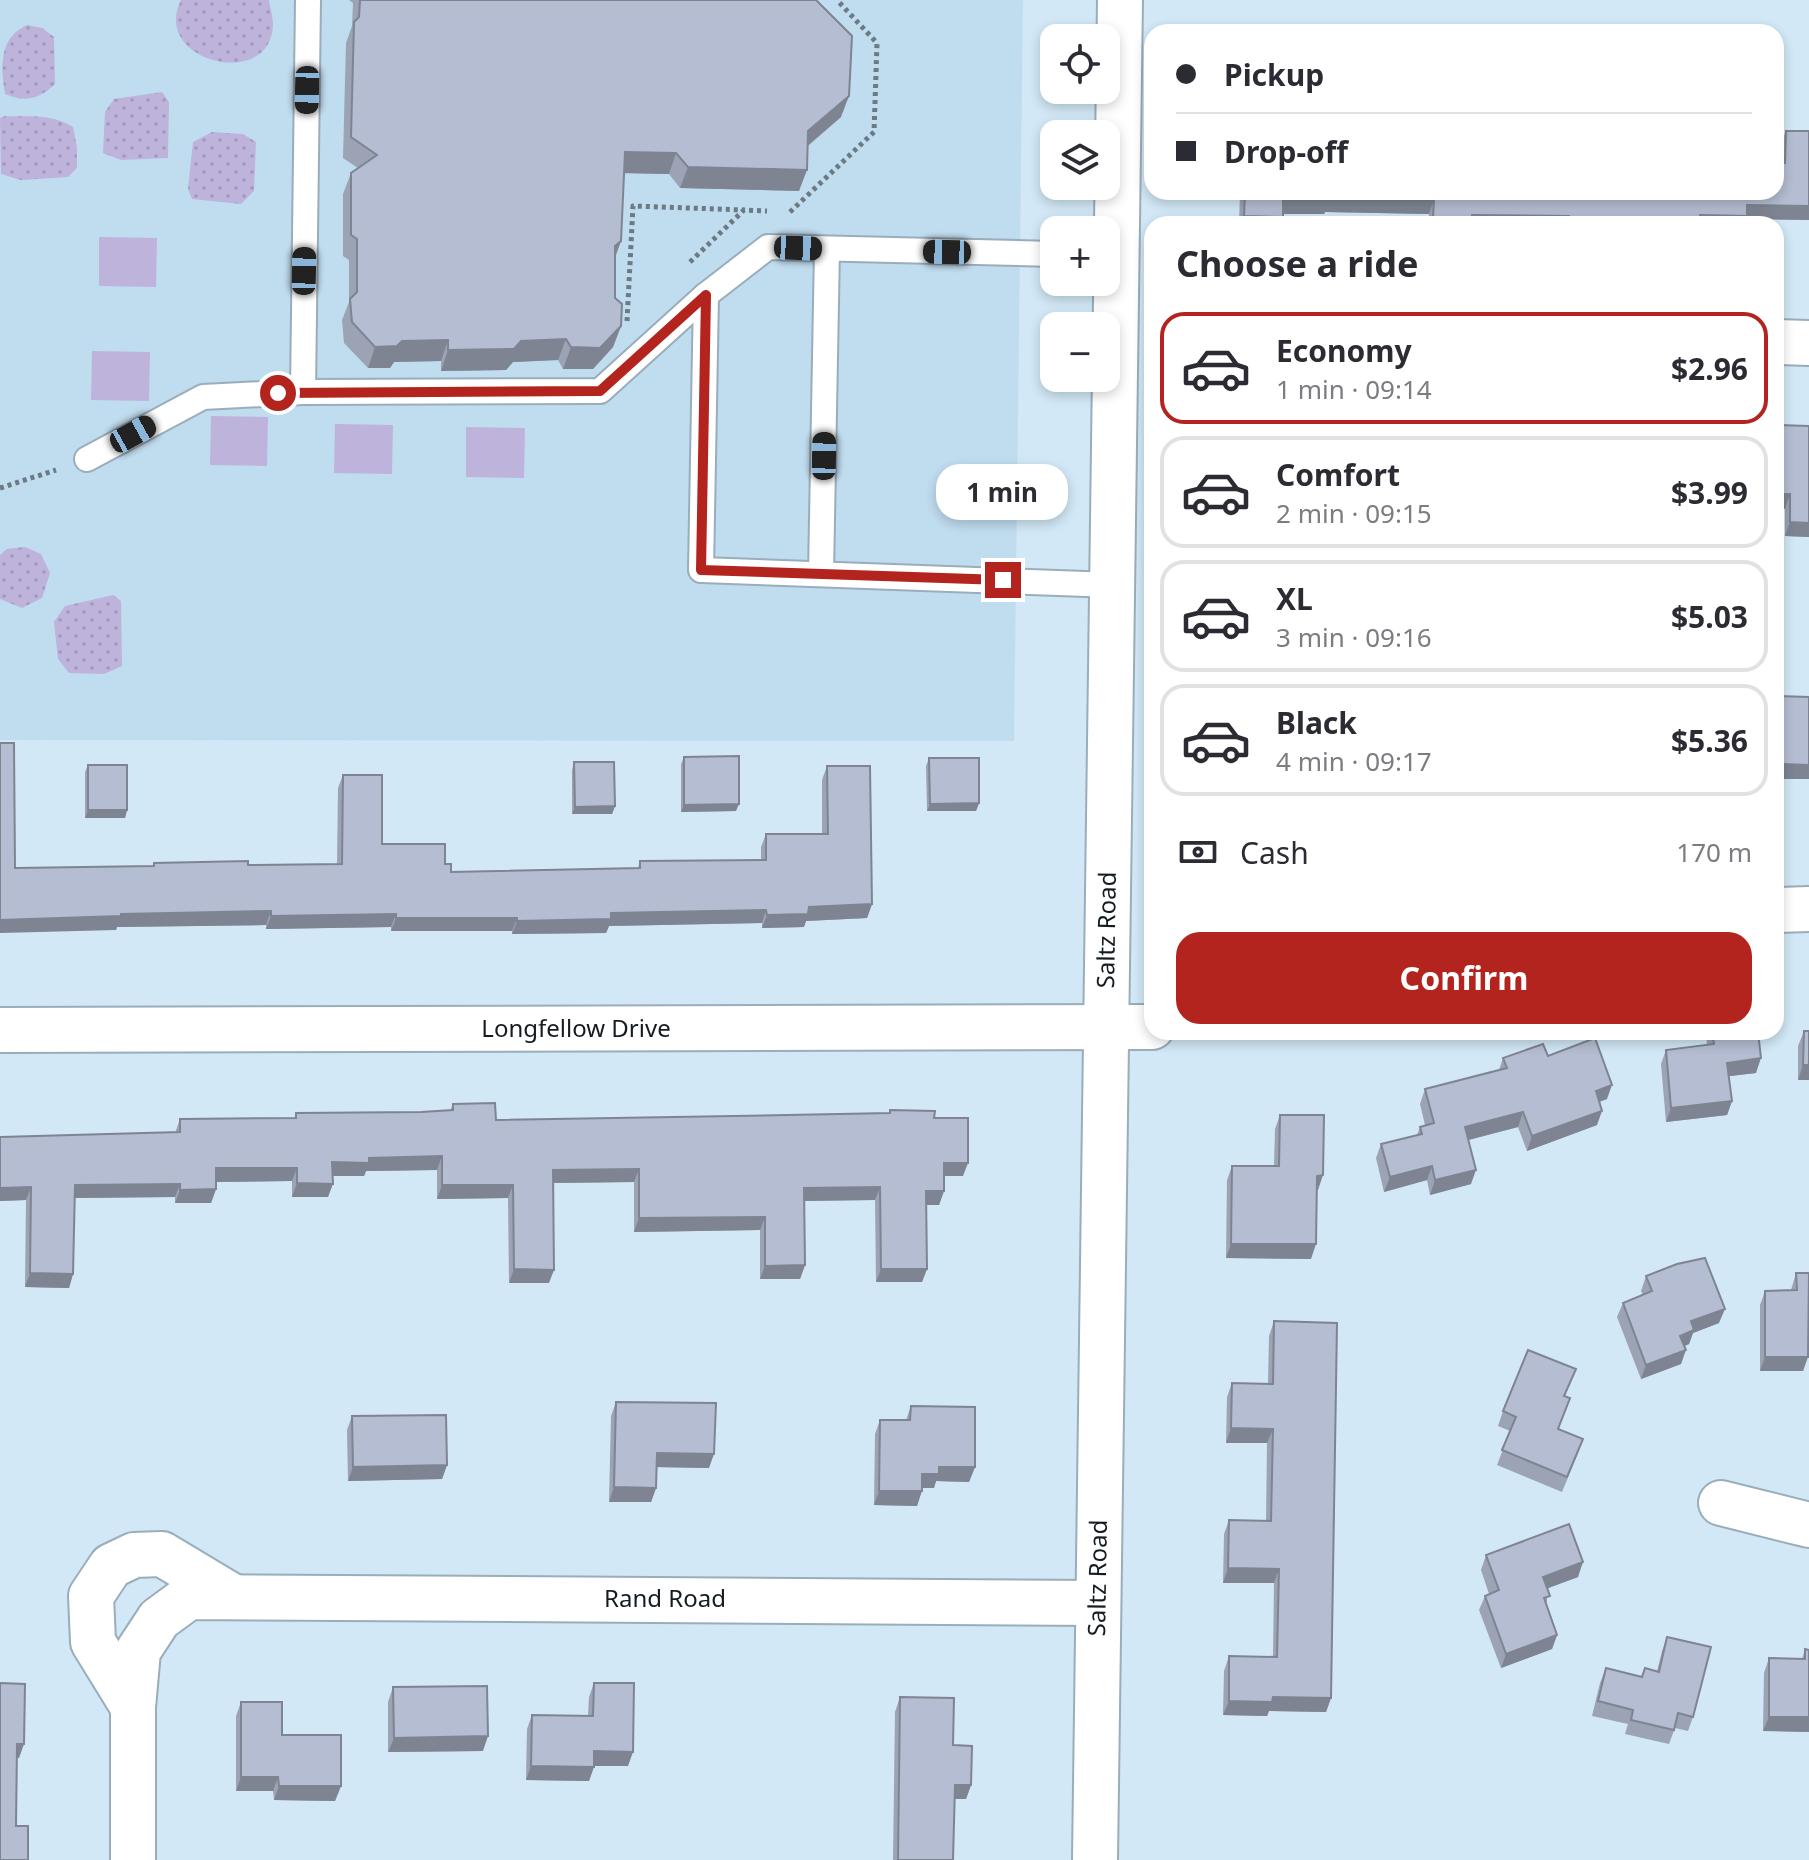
<!DOCTYPE html>
<html lang="en">
<head>
<meta charset="utf-8">
<style>
	body { margin:0; font-family:"Noto Sans",sans-serif; background:#f2f2f3; color:#2b2b33; height:100vh; display:flex; flex-direction:column; font-size:30px; white-space:nowrap }
	* { box-sizing:border-box; margin:0 }
	p { font-size:26px; color:#7c7c81 }
	.icon { flex:none; width:44px; height:44px; fill:none; stroke:currentColor; stroke-width:2; stroke-linecap:round; stroke-linejoin:round }
	.map { position:relative; flex:1; overflow:hidden }
	.sheet { position:absolute; left:1144px; top:216px; width:640px; height:824px; display:flex; flex-direction:column; background:#fff; border-radius:24px; box-shadow:0 4px 12px #0003 }
	.sheet>* { flex:none }
	.banner { position:absolute; left:1144px; top:24px; width:640px; height:176px; border-radius:24px; box-shadow:0 4px 12px #0003; display:grid; align-content:center; height:176px; padding:0 32px; background:#fff }
	.tools { position:absolute; left:1040px; top:24px; display:grid; gap:16px }
	.tools a { display:grid; place-items:center; width:80px; height:80px; border-radius:16px; background:#fff; box-shadow:0 4px 12px #0003; font-size:40px }
	.end { position:absolute; width:36px; height:36px; margin:-18px; border:10px solid #b4241f; background:#fff; box-shadow:0 0 0 4px #fff }
	.from { border-radius:50% }
	.bubble { position:absolute; height:56px; border-radius:24px; background:#fff; box-shadow:0 4px 12px #0003; font-size:26px; font-weight:700; line-height:56px; text-align:center }
	.car { position:absolute; width:24px; height:48px; margin:-24px -12px; border-radius:10px; box-shadow:0 0 6px 2px #0007; background:linear-gradient(#222 24%,#8ab4d8 0 40%,#222 0 76%,#8ab4d8 0 86%,#222 0) }
	.banner b { display:flex; align-items:center; gap:28px; height:76px; font-size:30px }
	.banner b+b { border-top:2px solid #e1e1e2 }
	.banner i { width:20px; height:20px; background:#2b2b33 }
	ul { padding:0; list-style:none }
	li { display:flex; align-items:center; gap:24px; height:112px; margin:0 16px 12px; padding:0 16px; border:4px solid #e1e1e2; border-radius:24px }
	li div { flex:1 }
	li b { display:block; font-size:30px }
	li em { font-style:normal; font-weight:700 }
	li.current { border-color:#b4241f }
	li>.icon { width:72px; height:72px; stroke-width:1.5 }
	h2 { padding:0 32px; font-size:36px; line-height:96px }
	.pay { display:flex; align-items:center; gap:20px; height:88px; padding:0 32px; font-size:30px }
	.pay p { margin-inline-start:auto }
	.button { display:flex; gap:16px; margin-top:auto; padding:16px 32px }
	.button a { flex:1; height:92px; border-radius:24px; background:#b4241f; color:#fff; font-size:32px; font-weight:700; line-height:92px; text-align:center }
	.map>svg:first-child { display:block }
	.built { fill:#c0dcef }
	.green { fill:url(#green-dots) }
	.pitch { fill:#beb3db }
	.lines { fill:none; stroke-linecap:round; stroke-linejoin:round }
	.service-casing { stroke:#99adbb; stroke-width:28 }
	.minor-casing { stroke:#99adbb; stroke-width:48 }
	.path { stroke:#6b7a83; stroke-width:5; stroke-dasharray:4 4; stroke-linecap:butt }
	.service { stroke:#fff; stroke-width:24 }
	.minor { stroke:#fff; stroke-width:44 }
	.wall { fill:#9ba3b4 }
	.shaded-wall { fill:#7e8492 }
	.building { fill:#b4bdd1; stroke:#7e8492; stroke-width:2 }
	.route { stroke:#b4241f; stroke-width:10 }
	.labels { text-anchor:middle; stroke-width:8; stroke-linejoin:round; paint-order:stroke }
	.street-label { font-size:24px; fill:#141c21; stroke:#fff }
</style>
</head>
<body>
<div class="map">
<svg width="1809" height="1860" viewBox="0 0 1809 1860">
	<defs>
		<pattern id="green-dots" width="8" height="8" patternUnits="userSpaceOnUse" patternTransform="scale(2)"><rect width="8" height="8" fill="#beb3db"/><path d="M2 2h.1M6 6h.1" fill="none" stroke="#a299bc" stroke-width="1.8" stroke-linecap="round"/></pattern>
	</defs>
	<rect width="100%" height="100%" fill="#d2e8f6"/>
	<path class="built" d="M0 0H1023L1014 741 0 740Z"/>
	<g class="green">
		<path d="M181 0H269C270 8 273 17 273 25 271 91 150 62 181 0Z"/>
		<path d="M27 25 42 28 54 37 55 84C39 99 25 103 5 94 0 64 0 37 27 25Z"/>
		<path d="M162 92 169 102 168 158 121 160 103 153 105 112 114 99Z"/>
		<path d="M5 116C28 117 52 113 73 127L77 148V168L68 177 21 180 1 174 0 118Z"/>
		<path d="M212 132 243 134 256 142 254 191 241 204 192 199 188 189 193 142Z"/>
		<path d="M25 547 41 554 50 573 42 598 22 608 0 599V555L7 549Z"/>
		<path d="M113 595 121 601 122 666 104 674 69 673 58 659 54 622 65 606Z"/>
	</g>
	<g class="pitch">
		<path d="M99 237 157 238 156 287 99 286Z"/>
		<path d="M92 351 150 352 149 401 91 400Z"/>
		<path d="M211 416 268 417 267 466 210 465Z"/>
		<path d="M335 424 393 425 392 474 334 473Z"/>
		<path d="M466 427 525 428 524 478 466 477Z"/>
	</g>
	<g class="lines">
		<defs>
			<g id="service">
				<path d="M1054 254 768 247 706 295 701 570 1113 585"/>
				<path d="M303 392 600 391 706 295"/>
				<path d="M87 459 203 397 303 392 308 0"/>
				<path d="M821 574 827 249"/>
			</g>
			<g id="minor">
				<path d="M1776 342 1809 343"/>
				<path d="M1776 910 1809 909"/>
				<path d="M0 1030 1152 1027"/>
				<path d="M1721 1503 1809 1525"/>
				<path d="M133 1707 93 1642 91 1596 111 1566 134 1555 162 1554 232 1596"/>
				<path d="M133 1860V1707L138 1651 159 1619 189 1597 1098 1603"/>
				<path d="M1095 1860 1120 0"/>
			</g>
		</defs>
		<use href="#service" class="service-casing"/>
		<use href="#minor" class="minor-casing"/>
		<g class="path">
			<path d="M790 212 874 132 877 43 837 0"/>
			<path d="M690 262 744 210 767 211"/>
			<path d="M627 321 633 206 744 210"/>
			<path d="M0 488 56 470"/>
		</g>
		<use href="#service" class="service"/>
		<use href="#minor" class="minor"/>
	</g>
	<g class="wall">
		<path d="M349 0H816L841 117 808 146 799 191 680 188 669 174 624 173 621 241 615 258V298L621 326 613 347 593 369H563L558 360 513 362 506 370 441 371V361L394 362 390 368H368L344 343 342 320 349 302V260L343 256V194L351 173 358 168 343 158 346 43 352 26 353 3Z"/>
		<path d="M1786 131H1809V220L1746 219 1744 224H1428L1429 214 1325 212 1324 214H1283L1280 224H1239L1240 192H1776V162H1780V145Z"/>
		<path d="M1776 425 1809 537 1785 536V509Z"/>
		<path d="M684 757 736 811 681 812V764Z"/>
		<path d="M929 758 979 803 976 811H927L926 766Z"/>
		<path d="M574 762 615 806 612 814H572V770Z"/>
		<path d="M88 765 127 810 125 818H85V772Z"/>
		<path d="M827 766 872 904 867 918 806 921 804 927 762 928V923L609 926 606 933 512 934V931H391V927L266 929V925L117 927 116 930 15 868 153 866 154 863 248 865 337 864 338 788 343 775 382 844 445 864 451 872 638 868 640 861 761 860V847L766 834H822V780Z"/>
		<path d="M1804 1031H1809V1080H1798V1046Z"/>
		<path d="M1706 1032H1758L1756 1073 1729 1076 1732 1101 1727 1115 1666 1122 1661 1064 1666 1050 1707 1045Z"/>
		<path d="M1548 1056 1607 1099 1599 1102 1597 1125 1527 1151 1518 1127 1469 1140 1471 1184 1430 1195 1427 1180 1384 1192 1376 1158 1381 1144 1417 1135 1420 1127 1425 1125 1420 1104 1425 1089 1499 1070 1503 1058Z"/>
		<path d="M453 1104 496 1120 787 1115 889 1113 890 1110 934 1118 963 1176H944V1191L939 1205H926L927 1269 922 1282H876L875 1200 804 1201 805 1265 800 1279H760V1230L634 1232V1182L553 1183 549 1283H509L508 1198 437 1199V1170L366 1171 364 1176H333L328 1197H292V1181L216 1182V1189L211 1203H175V1197L75 1198 73 1274 69 1288 25 1287 26 1200 0 1201 175 1133 180 1119 295 1118 296 1113 421 1112 450 1111Z"/>
		<path d="M1280 1115 1318 1190H1317L1311 1259 1226 1258 1227 1180 1232 1166H1274L1275 1129Z"/>
		<path d="M1796 1273 1808 1355 1803 1371H1760V1305L1765 1291 1791 1290Z"/>
		<path d="M1646 1276 1719 1323 1693 1333 1689 1344 1685 1346 1681 1364 1641 1379 1617 1317 1623 1303 1643 1295 1641 1291Z"/>
		<path d="M1274 1321 1331 1698 1326 1712 1269 1711 1267 1716 1223 1715 1224 1671 1229 1656 1273 1657 1274 1583H1223L1224 1534 1229 1520 1266 1521 1267 1443H1226L1227 1397 1232 1383 1268 1384 1269 1336Z"/>
		<path d="M1565 1396 1558 1429 1578 1453 1562 1492 1497 1465 1510 1431 1498 1426 1503 1411Z"/>
		<path d="M616 1402 709 1468 657 1467 656 1488 651 1502H609L611 1416Z"/>
		<path d="M911 1406 975 1467 969 1482 936 1481 934 1488H922L917 1506 874 1505 875 1434 880 1420H906Z"/>
		<path d="M352 1416 447 1465 442 1479 348 1481 347 1430Z"/>
		<path d="M1486 1555 1578 1577 1547 1588V1604L1557 1635 1552 1649 1501 1668 1479 1610 1485 1596 1489 1594 1481 1570Z"/>
		<path d="M1667 1637 1693 1717 1688 1731 1675 1728 1669 1744 1625 1734 1628 1724 1592 1716 1600 1683 1606 1668 1642 1677 1645 1668 1657 1671 1662 1651Z"/>
		<path d="M1805 1649 1809 1650V1732L1763 1731 1764 1673 1769 1658 1802 1659Z"/>
		<path d="M594 1683 628 1766H594L589 1781 526 1780 527 1729 532 1715 588 1716 589 1697Z"/>
		<path d="M393 1687 483 1751 388 1752V1702Z"/>
		<path d="M900 1697 953 1745 971 1785 966 1799H954L953 1860H893L895 1712Z"/>
		<path d="M241 1702 341 1786 335 1801 274 1800 273 1791H236V1716Z"/>
	</g>
	<g class="shaded-wall">
		<path d="M849 96 841 117 800 152 808 131Z"/>
		<path d="M625 152 676 153 669 174 617 173Z"/>
		<path d="M688 167 807 170 799 191 680 188Z"/>
		<path d="M1329 198 1434 200 1429 214 1325 212 1324 214H1278L1283 199Z"/>
		<path d="M1747 205 1809 206V220L1746 219 1744 224H1697L1700 215Z"/>
		<path d="M1472 215 1569 216 1566 224H1431L1433 218Z"/>
		<path d="M1244 216 1283 217 1280 224H1241Z"/>
		<path d="M621 241 613 262 615 246Z"/>
		<path d="M621 326 613 347 593 369H563L571 347Z"/>
		<path d="M566 339 558 360 513 362 506 370 441 371 448 350 521 341Z"/>
		<path d="M448 340 441 361 394 362 390 368H368L375 347 402 341Z"/>
		<path d="M1776 494H1790L1785 509H1776Z"/>
		<path d="M1790 522 1809 523V537L1785 536Z"/>
		<path d="M1783 764 1809 765V779H1777Z"/>
		<path d="M1776 780 1782 781 1777 795H1776Z"/>
		<path d="M979 803 976 811H927L930 804Z"/>
		<path d="M739 804 736 811 681 812 684 805Z"/>
		<path d="M615 806 612 814H572L575 807Z"/>
		<path d="M88 810H127L125 818H85Z"/>
		<path d="M872 904 867 918 806 921 804 927 762 928 767 915 809 907Z"/>
		<path d="M766 910 762 923 609 926 606 933 512 934 517 921 611 913Z"/>
		<path d="M271 911 266 925 117 927 116 930 0 933V920L121 914Z"/>
		<path d="M396 914 391 927 266 929 271 916Z"/>
		<path d="M396 918H517L512 931H391Z"/>
		<path d="M1761 1058 1756 1073 1722 1077 1727 1063Z"/>
		<path d="M1803 1065H1809V1080H1798Z"/>
		<path d="M1612 1085 1607 1099 1590 1105 1596 1091Z"/>
		<path d="M1732 1101 1727 1115 1666 1122 1671 1108Z"/>
		<path d="M1602 1111 1597 1125 1527 1151 1532 1136Z"/>
		<path d="M1523 1112 1518 1127 1460 1142 1465 1127Z"/>
		<path d="M442 1156 437 1170 366 1171 364 1176H328L332 1162 369 1158Z"/>
		<path d="M944 1163H968L963 1176H940Z"/>
		<path d="M1432 1166 1427 1180 1384 1192 1390 1177Z"/>
		<path d="M216 1168H297L292 1181 211 1182Z"/>
		<path d="M639 1169 634 1182 548 1183 553 1170Z"/>
		<path d="M1476 1170 1471 1184 1430 1195 1435 1180Z"/>
		<path d="M1323 1175 1318 1190H1312L1317 1176Z"/>
		<path d="M297 1183 333 1184 328 1197H292Z"/>
		<path d="M180 1184 175 1197 70 1198 75 1185Z"/>
		<path d="M442 1185H513L508 1198 437 1199Z"/>
		<path d="M31 1187 26 1200 0 1201V1188Z"/>
		<path d="M880 1187 875 1200 799 1201 804 1188Z"/>
		<path d="M216 1189 211 1203H175L180 1190Z"/>
		<path d="M926 1191H944L939 1205H922Z"/>
		<path d="M765 1217 760 1230 634 1232 639 1218Z"/>
		<path d="M1231 1244H1316L1311 1259 1226 1258Z"/>
		<path d="M805 1265 800 1279H760L765 1266Z"/>
		<path d="M514 1269 554 1270 549 1283H509Z"/>
		<path d="M881 1269H927L922 1282H876Z"/>
		<path d="M30 1273 73 1274 69 1288 25 1287Z"/>
		<path d="M1725 1309 1719 1323 1693 1333 1689 1344 1675 1350 1680 1336 1691 1321Z"/>
		<path d="M1686 1350 1681 1364 1641 1379 1646 1365Z"/>
		<path d="M1765 1357H1808L1803 1371H1760Z"/>
		<path d="M1231 1428 1273 1429 1267 1443H1226Z"/>
		<path d="M657 1453 714 1454 709 1468 652 1467Z"/>
		<path d="M447 1465 442 1479 348 1481 353 1467Z"/>
		<path d="M939 1467H975L969 1482 936 1481 934 1488H917L922 1474Z"/>
		<path d="M614 1487 656 1488 651 1502H609Z"/>
		<path d="M879 1491H922L917 1506 874 1505Z"/>
		<path d="M1583 1562 1578 1577 1538 1592 1543 1577Z"/>
		<path d="M1228 1568 1279 1569 1274 1583H1223Z"/>
		<path d="M1557 1635 1552 1649 1501 1668 1506 1654Z"/>
		<path d="M1273 1697 1331 1698 1326 1712 1269 1711 1267 1716 1223 1715 1229 1701Z"/>
		<path d="M1769 1717H1809V1732L1763 1731Z"/>
		<path d="M488 1736 483 1751 388 1752 394 1738Z"/>
		<path d="M17 1744H24L19 1758H12Z"/>
		<path d="M594 1751 633 1752 628 1766H589Z"/>
		<path d="M531 1766 594 1767 589 1781 526 1780Z"/>
		<path d="M241 1777H278L273 1791H236Z"/>
		<path d="M955 1785H971L966 1799H949Z"/>
		<path d="M279 1786H341L335 1801 274 1800Z"/>
	</g>
	<g class="building">
		<path d="M360 0H816L852 36 849 96 808 131 807 170 688 167 676 153 625 152 621 241 615 246V298L622 304 621 326 600 348 571 347 566 339 521 341 514 349 448 350V340L402 341 397 346 375 347 352 322 350 299 357 292V239L351 235V173L377 155 351 137 354 22 359 17Z"/>
		<path d="M1786 131H1809V206L1747 205V216L1700 215V224H1568L1569 216 1472 215V218H1433L1434 200 1329 198V200L1283 199V217L1244 216 1245 192H1776V162L1785 163Z"/>
		<path d="M1776 425 1809 426V523L1790 522V494H1776Z"/>
		<path d="M1776 696 1809 697V765L1783 764 1782 781 1776 780Z"/>
		<path d="M0 743H14L15 868 154 866V863L248 861V865L342 864 343 775H382V844H445V864H451V872L640 868V861L766 860V834H828L827 766H870L872 904 809 907 808 914 767 915 766 910 611 913V919L517 921V918H396V914L271 916V911L121 914V916L0 920Z"/>
		<path d="M739 756V804L684 805V757Z"/>
		<path d="M929 758H979V803L930 804Z"/>
		<path d="M574 762H614L615 806 575 807Z"/>
		<rect x="88" y="765" width="39" height="45"/>
		<path d="M1804 1031H1809V1065H1803Z"/>
		<path d="M1712 1032H1758L1761 1058 1727 1063 1732 1101 1671 1108 1666 1050 1714 1044Z"/>
		<path d="M1595 1038 1612 1085 1596 1091 1602 1111 1532 1136 1523 1112 1465 1127 1476 1170 1435 1180 1432 1166 1390 1177 1381 1144 1422 1134 1420 1127 1434 1123 1425 1089 1507 1068 1503 1058 1543 1044 1548 1056Z"/>
		<path d="M495 1103 496 1120 787 1115 890 1113V1110L935 1111 934 1118H968V1163H944V1191H926L927 1269H881L880 1187 804 1188 805 1265 765 1266V1217L639 1218V1169L553 1170 554 1270 514 1269 513 1185H442V1156L369 1158V1163L332 1162 333 1184 297 1183V1168H216V1189L180 1190V1184L75 1185 73 1274 30 1273 31 1187 0 1188V1137L180 1132V1119L296 1118V1113L421 1112 453 1110V1104Z"/>
		<path d="M1280 1115H1324L1323 1175 1317 1176 1316 1244H1231L1232 1166H1279Z"/>
		<path d="M1705 1258 1725 1309 1691 1321 1694 1330 1680 1336 1686 1350 1646 1365 1623 1303 1652 1291 1646 1276 1677 1264Z"/>
		<path d="M1796 1273H1809L1808 1357H1765V1291L1797 1290Z"/>
		<path d="M1274 1321 1337 1323 1331 1698 1273 1697 1272 1702 1229 1701V1656L1277 1657 1279 1569 1228 1568 1229 1520 1271 1521 1273 1429 1231 1428 1232 1383 1273 1384Z"/>
		<path d="M1528 1350 1576 1369 1564 1396 1570 1398 1558 1429 1583 1439 1567 1477 1502 1450 1516 1417 1503 1411Z"/>
		<path d="M616 1402 716 1403 714 1454 657 1453 656 1488 614 1487Z"/>
		<path d="M911 1406 975 1407V1467H939V1474H922V1491H879L880 1420H910Z"/>
		<path d="M446 1415 447 1465 353 1467 352 1416Z"/>
		<path d="M1569 1524 1583 1562 1543 1577 1550 1596 1544 1598 1557 1635 1506 1654 1485 1596 1499 1590 1486 1555Z"/>
		<path d="M1667 1637 1711 1647 1693 1717 1678 1713 1674 1730 1631 1720 1633 1710 1598 1701 1606 1668 1642 1677 1645 1668 1659 1672Z"/>
		<path d="M1805 1649 1809 1650V1717H1769V1658L1805 1659Z"/>
		<path d="M0 1683 25 1684 24 1744H17L16 1826H28V1860H0Z"/>
		<path d="M594 1683H634L633 1752 594 1751V1767L531 1766 532 1715 593 1716Z"/>
		<path d="M487 1686 488 1736 394 1738 393 1687Z"/>
		<path d="M900 1697 954 1698 953 1745 972 1746 971 1785H955L953 1860H898Z"/>
		<path d="M241 1702H282V1735H341V1786H279L278 1777H241Z"/>
	</g>
	<g class="lines">
		<path class="route" d="M278 393 600 391 706 295 701 570 1003 580"/>
	</g>
	<g class="labels">
		<g class="street-label">
			<text transform="translate(1107 930) rotate(-89)" y="8">Saltz Road</text>
			<text x="576" y="1037">Longfellow Drive</text>
			<text transform="translate(1098 1578) rotate(-89)" y="8">Saltz Road</text>
			<text x="665" y="1607">Rand Road</text>
		</g>
	</g>
</svg>
<div class="tools">
<a><svg class="icon" aria-label="locate" viewBox="0 0 24 24"><circle cx="12" cy="12" r="6"/><path d="M12 2v4M12 18v4M2 12h4M18 12h4"/></svg></a>
<a><svg class="icon" aria-label="layers" viewBox="0 0 24 24"><path d="M12 4l9 5-9 5-9-5zM3 14l9 5 9-5"/></svg></a>
<a>+</a>
<a>−</a>
</div>
<i class="end from" style="left:278px;top:393px"></i>
<i class="end" style="left:1003px;top:580px"></i>
<div class="bubble" style="left:936px;top:464px;width:132px">1 min</div>
<i class="car" style="left:307px;top:90px;rotate:181deg"></i>
<i class="car" style="left:798px;top:248px;rotate:92deg"></i>
<i class="car" style="left:947px;top:252px;rotate:271deg"></i>
<i class="car" style="left:304px;top:271px;rotate:1deg"></i>
<i class="car" style="left:133px;top:434px;rotate:61deg"></i>
<i class="car" style="left:824px;top:456px;rotate:1deg"></i>
<div class="banner">
<b><i class="from"></i>Pickup</b>
<b><i></i>Drop-off</b>
</div>
<section class="sheet">
<h2>Choose a ride</h2>
<ul>
<li class="current"><svg class="icon" aria-label="car" viewBox="0 0 24 24"><path d="M5 17H2v-5l4-1 3-4h7l3 4 3 1v5h-3M9 17h6M6 11h13"/><circle cx="7" cy="17" r="2"/><circle cx="17" cy="17" r="2"/></svg><div><b>Economy</b><p>1 min · 09:14</p></div><em>$2.96</em></li>
<li><svg class="icon" aria-label="car" viewBox="0 0 24 24"><path d="M5 17H2v-5l4-1 3-4h7l3 4 3 1v5h-3M9 17h6M6 11h13"/><circle cx="7" cy="17" r="2"/><circle cx="17" cy="17" r="2"/></svg><div><b>Comfort</b><p>2 min · 09:15</p></div><em>$3.99</em></li>
<li><svg class="icon" aria-label="car" viewBox="0 0 24 24"><path d="M5 17H2v-5l4-1 3-4h7l3 4 3 1v5h-3M9 17h6M6 11h13"/><circle cx="7" cy="17" r="2"/><circle cx="17" cy="17" r="2"/></svg><div><b>XL</b><p>3 min · 09:16</p></div><em>$5.03</em></li>
<li><svg class="icon" aria-label="car" viewBox="0 0 24 24"><path d="M5 17H2v-5l4-1 3-4h7l3 4 3 1v5h-3M9 17h6M6 11h13"/><circle cx="7" cy="17" r="2"/><circle cx="17" cy="17" r="2"/></svg><div><b>Black</b><p>4 min · 09:17</p></div><em>$5.36</em></li>
</ul>
<div class="pay"><svg class="icon" aria-label="cash" viewBox="0 0 24 24"><path d="M3 7h18v10H3z"/><circle cx="12" cy="12" r="2"/></svg>Cash<p>170 m</p></div>
<div class="button"><a>Confirm</a></div>
</section>
</div>
</body>
</html>
